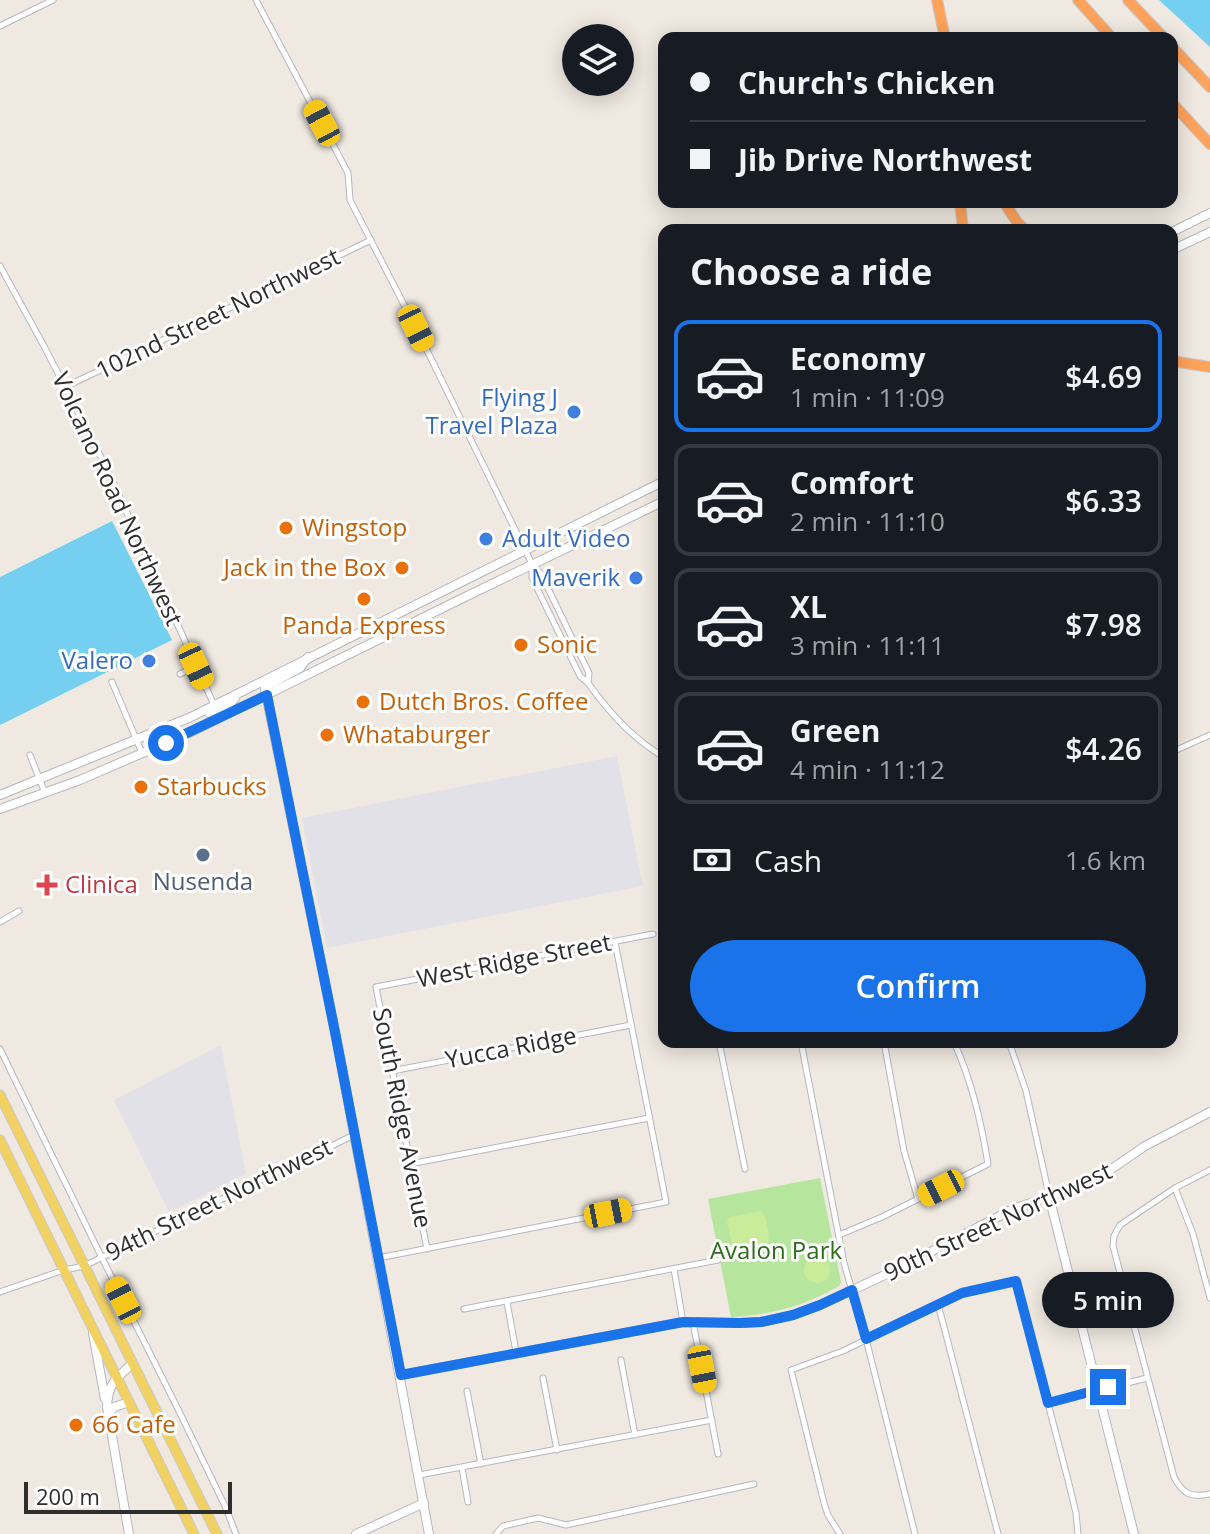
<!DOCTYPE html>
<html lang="en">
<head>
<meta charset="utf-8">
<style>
	body { margin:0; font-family:"Open Sans",sans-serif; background:#20242c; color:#f1f3f6; height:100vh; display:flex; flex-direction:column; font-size:30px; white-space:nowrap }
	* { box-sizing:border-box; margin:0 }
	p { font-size:26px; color:#9ea1a6 }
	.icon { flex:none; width:44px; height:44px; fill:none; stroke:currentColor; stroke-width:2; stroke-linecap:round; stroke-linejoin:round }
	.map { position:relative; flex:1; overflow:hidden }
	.panel { position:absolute; left:658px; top:224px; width:520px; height:824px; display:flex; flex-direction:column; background:#171b24; border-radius:16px; box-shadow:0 4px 20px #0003 }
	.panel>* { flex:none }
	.guide { position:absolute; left:658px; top:32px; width:520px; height:176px; border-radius:16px; box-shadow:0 4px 20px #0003; display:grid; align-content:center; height:176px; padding:0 32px; background:#171b24 }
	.fabs { position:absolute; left:562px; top:24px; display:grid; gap:16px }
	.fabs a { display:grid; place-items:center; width:72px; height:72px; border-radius:50%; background:#171b24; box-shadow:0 4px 20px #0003; font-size:40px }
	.scale { position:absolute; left:24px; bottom:20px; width:208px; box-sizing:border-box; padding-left:8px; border:4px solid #2e2e2e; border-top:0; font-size:22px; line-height:28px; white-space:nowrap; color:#2e2e2e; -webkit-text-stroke:6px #fff; paint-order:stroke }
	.end { position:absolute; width:36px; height:36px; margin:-18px; border:10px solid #1a73e8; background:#fff; box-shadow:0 0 0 4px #fff }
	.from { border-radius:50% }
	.bubble { position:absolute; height:56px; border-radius:28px; background:#171b24; box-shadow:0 4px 20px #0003; font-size:26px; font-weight:600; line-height:56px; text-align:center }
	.car { position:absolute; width:24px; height:48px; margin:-24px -12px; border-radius:10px; box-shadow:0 0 6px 2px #0007; background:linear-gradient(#f5c518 24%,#345 0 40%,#f5c518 0 76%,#345 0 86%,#f5c518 0) }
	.guide b { display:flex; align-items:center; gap:28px; height:76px; font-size:30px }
	.guide b+b { border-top:2px solid #363941 }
	.guide i { width:20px; height:20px; background:#f1f3f6 }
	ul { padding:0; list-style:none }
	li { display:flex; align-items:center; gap:24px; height:112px; margin:0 16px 12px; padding:0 16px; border:4px solid #363941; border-radius:16px }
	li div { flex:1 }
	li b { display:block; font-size:30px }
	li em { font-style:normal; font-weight:600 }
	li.current { border-color:#1a73e8 }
	li>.icon { width:72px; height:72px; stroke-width:1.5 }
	h2 { padding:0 32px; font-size:36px; line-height:96px }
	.pay { display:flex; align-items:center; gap:20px; height:88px; padding:0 32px; font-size:30px }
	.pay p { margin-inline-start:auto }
	.action { display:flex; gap:16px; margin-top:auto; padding:16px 32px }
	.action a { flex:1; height:92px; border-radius:48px; background:#1a73e8; color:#fff; font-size:32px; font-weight:600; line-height:92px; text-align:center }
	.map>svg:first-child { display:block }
	.industrial { fill:#e3e1e8 }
	.green { fill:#b6e59e }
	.pitch { fill:#c9ec9a }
	.water { fill:#75cff0 }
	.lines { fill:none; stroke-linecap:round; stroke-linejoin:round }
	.street-casing { stroke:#b4b7c1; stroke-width:7 }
	.secondary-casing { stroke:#b4b7c1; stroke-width:10 }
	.primary-casing { stroke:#c9c9c9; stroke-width:11 }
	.highway-casing { stroke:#c9c9c9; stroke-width:12 }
	.street { stroke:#fff; stroke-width:5 }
	.secondary { stroke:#fff; stroke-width:8 }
	.primary { stroke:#f2d163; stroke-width:9 }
	.highway { stroke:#ffa35c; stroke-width:10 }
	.route { stroke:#1a73e8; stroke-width:10 }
	.shop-dot { fill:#3f7fe0; stroke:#fff; stroke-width:3 }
	.food-dot { fill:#e8710a; stroke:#fff; stroke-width:3 }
	.service-dot { fill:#5c6f8a; stroke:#fff; stroke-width:3 }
	.health-dot { fill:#e0444e; stroke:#fff; stroke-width:3 }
	.labels { text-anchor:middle; stroke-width:6; stroke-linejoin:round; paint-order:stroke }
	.street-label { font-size:24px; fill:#2e2e2e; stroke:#fff }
	.shop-label { font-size:24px; fill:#366cbe; stroke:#fff; text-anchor:end }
	.food-label { font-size:24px; fill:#c56008; stroke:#fff; text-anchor:start }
	.service-label { font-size:24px; fill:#4e5e75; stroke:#fff }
	.health-label { font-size:24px; fill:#be3a42; stroke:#fff; text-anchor:start }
	.park-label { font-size:24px; fill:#2c6e1b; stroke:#fff }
</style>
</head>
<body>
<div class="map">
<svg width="1210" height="1534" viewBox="0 0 1210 1534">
	<rect width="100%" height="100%" fill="#efe9e1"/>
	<g class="industrial">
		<path d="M617 756 643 886 327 948 302 818Z"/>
		<path d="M221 1045 246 1174 169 1212 114 1100Z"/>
	</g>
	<path class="green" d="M820 1178 841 1282 839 1286C805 1306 770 1315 731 1317L708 1199Z"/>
	<g class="pitch">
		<path d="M761 1211C768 1218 768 1232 769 1241L767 1244 736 1251 733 1249 727 1221 730 1217Z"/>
		<circle cx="817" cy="1270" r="13"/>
	</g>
	<g class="water">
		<path d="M1159 0H1210V47Z"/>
		<path d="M112 521 172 640 0 725V577Z"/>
	</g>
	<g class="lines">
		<defs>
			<g id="street">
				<path d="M256 0 348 173 350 200 416 328 532 564 541 574 589 673 588 683 580 676 532 578V565"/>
				<path d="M0 26 53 0"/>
				<path d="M0 266 45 348 107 469 214 705"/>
				<path d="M65 387 371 240"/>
				<path d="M180 674 196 666"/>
				<path d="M112 682 142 753"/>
				<path d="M588 683C608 711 634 740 664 757"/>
				<path d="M1172 752 1210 735"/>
				<path d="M30 755 45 793"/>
				<path d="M0 922 19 911"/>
				<path d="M719 1042 745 1169"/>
				<path d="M801 1042 844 1263 866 1339 915 1534"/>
				<path d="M884 1042 904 1151 918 1199"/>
				<path d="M1009 1042 1026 1091 1049 1195"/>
				<path d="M0 1049 102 1258 176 1405 225 1506 236 1534"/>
				<path d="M392 1071 631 1025"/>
				<path d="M410 1164 649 1118"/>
				<path d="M1210 1170 1175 1188 1120 1225 1114 1236 1113 1246 1174 1477C1183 1494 1191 1498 1210 1494"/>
				<path d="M1175 1188 1193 1234 1210 1298"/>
				<path d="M839 1235 882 1217 988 1164C981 1121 972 1082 954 1042"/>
				<path d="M427 1249 376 987 653 934"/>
				<path d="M378 1258 666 1202 615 942"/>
				<path d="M674 1269 683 1322"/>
				<path d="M0 1292 64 1270 84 1266 354 1135"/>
				<path d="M507 1302 516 1352"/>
				<path d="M938 1304 998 1534"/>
				<path d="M464 1309 718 1260"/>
				<path d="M693 1322 718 1454"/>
				<path d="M621 1360 635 1435"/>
				<path d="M543 1378 557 1450"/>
				<path d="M467 1391 481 1464"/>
				<path d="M1048 1403 1147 1378"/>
				<path d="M462 1468 468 1502"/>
				<path d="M419 1475 712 1420"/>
				<path d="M496 1534 503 1526 538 1518 566 1525 754 1484"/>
				<path d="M840 1534 828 1515 824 1503 791 1370 843 1351 962 1293 1016 1281 1068 1480 1076 1513 1078 1534"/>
			</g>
			<g id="secondary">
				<path d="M1172 232 1210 213"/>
				<path d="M1172 250 1210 232"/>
				<path d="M308 657 300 668 265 687V689L335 1032 429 1534"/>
				<path d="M209 713 230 704 235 698"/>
				<path d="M0 795 191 717 664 481"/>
				<path d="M0 809 80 780 191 732 465 597 664 501"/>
				<path d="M1049 1196 1134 1534"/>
				<path d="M93 1333 105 1399"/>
				<path d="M401 1375 683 1322 740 1323 761 1322 793 1315 820 1305 902 1267 1013 1209 1094 1181 1145 1146 1210 1112"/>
				<path d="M108 1415 114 1407 129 1402"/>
				<path d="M129 1534 107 1407C108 1384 115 1379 132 1364"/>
				<path d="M356 1534 424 1503"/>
			</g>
			<g id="primary">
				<path d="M0 1095 217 1534"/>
				<path d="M0 1140 194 1534"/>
			</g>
			<g id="highway">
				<path d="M937 0 945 38"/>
				<path d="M1078 0 1112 38"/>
				<path d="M1128 0 1164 38"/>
				<path d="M1172 47 1210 87"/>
				<path d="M1172 103 1210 144"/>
				<path d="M960 202 963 230"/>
				<path d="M1004 202 1017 222 1025 230"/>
				<path d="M1172 361 1210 367"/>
			</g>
		</defs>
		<use href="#street" class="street-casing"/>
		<use href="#secondary" class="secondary-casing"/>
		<use href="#primary" class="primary-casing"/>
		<use href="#highway" class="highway-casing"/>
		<use href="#street" class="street"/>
		<use href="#secondary" class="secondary"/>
		<use href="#primary" class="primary"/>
		<use href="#highway" class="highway"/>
	</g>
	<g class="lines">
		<path class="route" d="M166 743 267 695 335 1032 401 1375 683 1322 740 1323 761 1322 793 1315 820 1305 852 1290 866 1339 962 1293 1016 1281 1048 1403 1108 1387"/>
	</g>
	<g class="shop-dot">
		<circle cx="574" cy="412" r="8"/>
		<circle cx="486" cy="539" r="8"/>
		<circle cx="636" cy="578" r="8"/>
		<circle cx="149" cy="661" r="8"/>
	</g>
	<g class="food-dot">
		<circle cx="286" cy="528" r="8"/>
		<circle cx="402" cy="568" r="8"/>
		<circle cx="364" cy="599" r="8"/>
		<circle cx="521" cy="645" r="8"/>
		<circle cx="363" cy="702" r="8"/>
		<circle cx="327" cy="735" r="8"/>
		<circle cx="141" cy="787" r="8"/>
		<circle cx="76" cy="1425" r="8"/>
	</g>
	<circle class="service-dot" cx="203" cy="855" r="8"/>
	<path class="health-dot" d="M43 873h8v8h8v8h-8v8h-8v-8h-8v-8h8z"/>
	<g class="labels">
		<g class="street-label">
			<text transform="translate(218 314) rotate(-26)" y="8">102nd Street Northwest</text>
			<text transform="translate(117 499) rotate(65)" y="8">Volcano Road Northwest</text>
			<text transform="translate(514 961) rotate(-11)" y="8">West Ridge Street</text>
			<text transform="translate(511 1048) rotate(-11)" y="8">Yucca Ridge</text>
			<text transform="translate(402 1118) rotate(79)" y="8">South Ridge Avenue</text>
			<text transform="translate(219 1200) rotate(-26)" y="8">94th Street Northwest</text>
			<text transform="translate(998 1222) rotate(-25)" y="8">90th Street Northwest</text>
		</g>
		<g class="shop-label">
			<text x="558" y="406">Flying J<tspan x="558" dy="28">Travel Plaza</tspan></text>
			<text x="502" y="547" text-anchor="start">Adult Video</text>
			<text x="620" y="586">Maverik</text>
			<text x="133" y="669">Valero</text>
		</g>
		<g class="food-label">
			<text x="302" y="536">Wingstop</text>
			<text x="386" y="576" text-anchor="end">Jack in the Box</text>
			<text x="364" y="634" text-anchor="middle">Panda Express</text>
			<text x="537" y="653">Sonic</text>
			<text x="379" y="710">Dutch Bros. Coffee</text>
			<text x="343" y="743">Whataburger</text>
			<text x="157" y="795">Starbucks</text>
			<text x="92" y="1433">66 Cafe</text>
		</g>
		<g class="service-label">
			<text x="203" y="890">Nusenda</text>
		</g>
		<g class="health-label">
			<text x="65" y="893">Clinica</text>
		</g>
		<g class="park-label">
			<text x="776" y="1259">Avalon Park</text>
		</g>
	</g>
</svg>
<div class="fabs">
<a><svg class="icon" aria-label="layers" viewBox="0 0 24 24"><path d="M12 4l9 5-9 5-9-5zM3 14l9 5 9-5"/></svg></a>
</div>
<div class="scale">200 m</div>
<i class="end from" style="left:166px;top:743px"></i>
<i class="end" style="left:1108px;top:1387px"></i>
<div class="bubble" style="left:1042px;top:1272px;width:132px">5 min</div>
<i class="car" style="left:322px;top:123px;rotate:332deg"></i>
<i class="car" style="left:416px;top:328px;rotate:154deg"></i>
<i class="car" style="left:196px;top:666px;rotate:155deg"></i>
<i class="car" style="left:941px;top:1188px;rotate:243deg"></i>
<i class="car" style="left:608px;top:1213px;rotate:79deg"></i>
<i class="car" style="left:123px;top:1300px;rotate:333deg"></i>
<i class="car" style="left:702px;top:1369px;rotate:169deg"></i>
<div class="guide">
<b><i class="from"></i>Church's Chicken</b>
<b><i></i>Jib Drive Northwest</b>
</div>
<section class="panel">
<h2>Choose a ride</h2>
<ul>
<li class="current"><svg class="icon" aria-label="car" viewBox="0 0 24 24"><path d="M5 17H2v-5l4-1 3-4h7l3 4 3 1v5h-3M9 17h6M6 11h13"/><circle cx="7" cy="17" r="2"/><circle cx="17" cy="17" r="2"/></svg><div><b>Economy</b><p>1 min · 11:09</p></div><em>$4.69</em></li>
<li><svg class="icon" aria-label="car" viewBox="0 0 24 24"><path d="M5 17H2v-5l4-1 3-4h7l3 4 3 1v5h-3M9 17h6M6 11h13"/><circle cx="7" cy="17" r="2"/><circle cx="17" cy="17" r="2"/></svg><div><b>Comfort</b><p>2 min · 11:10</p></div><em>$6.33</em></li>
<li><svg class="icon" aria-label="car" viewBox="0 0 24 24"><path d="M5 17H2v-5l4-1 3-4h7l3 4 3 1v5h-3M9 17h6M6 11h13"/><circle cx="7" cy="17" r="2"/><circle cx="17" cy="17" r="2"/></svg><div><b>XL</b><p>3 min · 11:11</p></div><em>$7.98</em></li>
<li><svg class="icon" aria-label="car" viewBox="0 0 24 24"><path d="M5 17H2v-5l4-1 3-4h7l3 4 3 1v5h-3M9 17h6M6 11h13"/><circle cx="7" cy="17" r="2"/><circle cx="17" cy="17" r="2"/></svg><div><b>Green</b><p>4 min · 11:12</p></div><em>$4.26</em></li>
</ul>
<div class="pay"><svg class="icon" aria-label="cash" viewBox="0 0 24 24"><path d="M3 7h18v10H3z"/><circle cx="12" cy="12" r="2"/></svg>Cash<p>1.6 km</p></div>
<div class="action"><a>Confirm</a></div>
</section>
</div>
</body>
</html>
